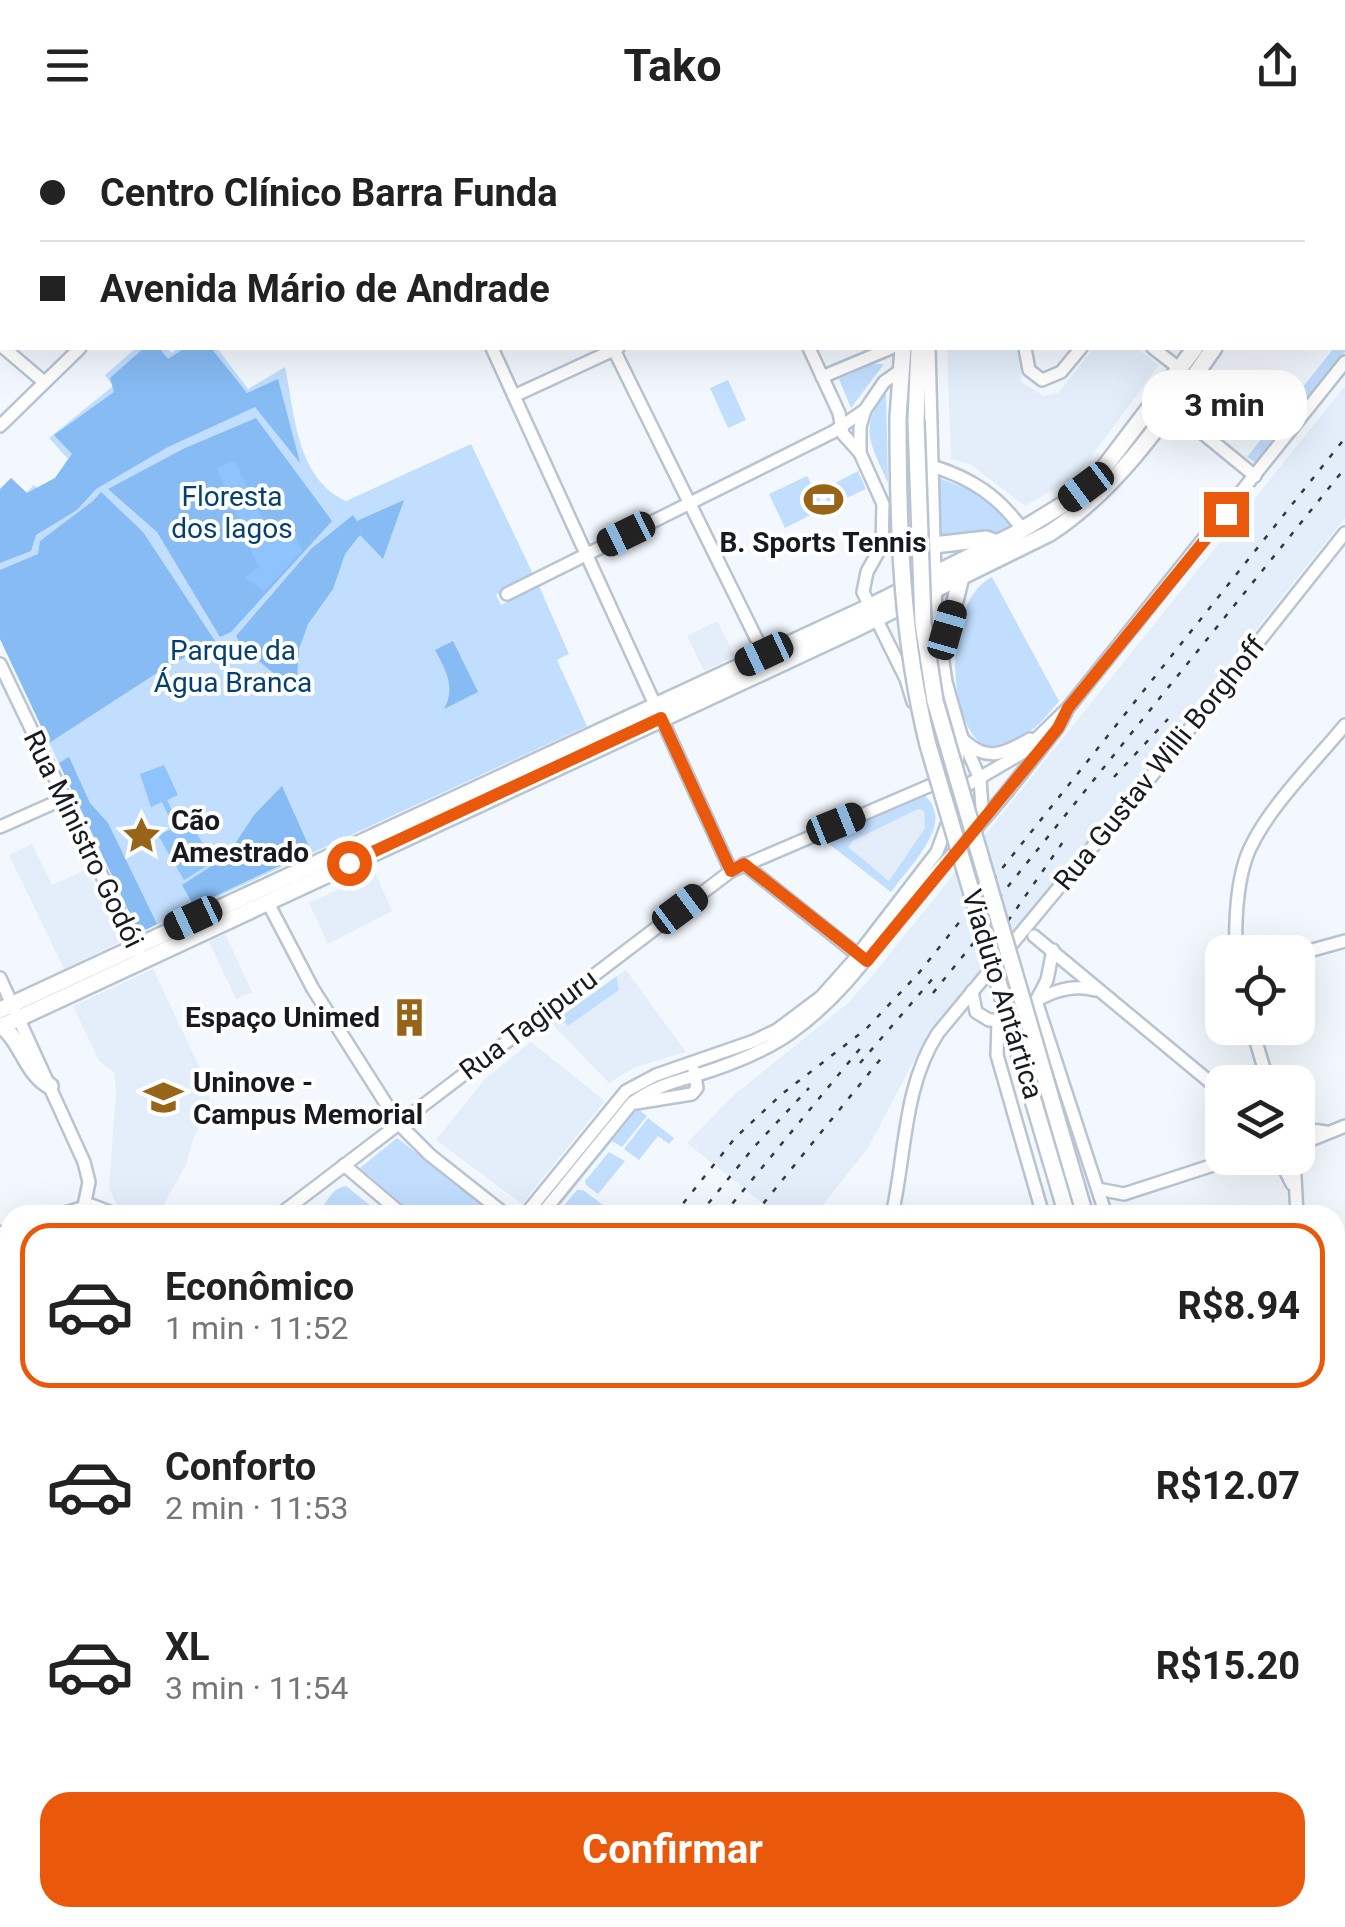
<!DOCTYPE html>
<html lang="pt">
<head>
<meta charset="utf-8">
<style>
	body { margin:0; font-family:Roboto,sans-serif; background:#f2f2f2; color:#222; height:100vh; display:flex; flex-direction:column; font-size:38px; white-space:nowrap }
	* { box-sizing:border-box; margin:0 }
	p { font-size:32px; color:#767676 }
	.icon { flex:none; width:55px; height:55px; fill:none; stroke:currentColor; stroke-width:2; stroke-linecap:round; stroke-linejoin:round }
	.map { position:relative; flex:1; overflow:hidden }
	.side { position:absolute; left:0px; top:1075px; width:1345px; height:722px; display:flex; flex-direction:column; background:#fff; border-radius:30px 30px 0 0; box-shadow:0 10px 40px #0002 }
	.side>* { flex:none }
	.top-card { position:absolute; left:0px; top:0px; width:1345px; height:220px; box-shadow:0 10px 40px #0002; display:grid; align-content:center; height:220px; padding:0 40px; background:#fff }
	.buttons { position:absolute; left:1205px; top:805px; display:grid; gap:20px }
	.buttons a { display:grid; place-items:center; width:110px; height:110px; border-radius:20px; background:#fff; box-shadow:0 10px 40px #0002; font-size:50px }
	.end { position:absolute; width:45px; height:45px; margin:-22px; border:12px solid #ea580c; background:#fff; box-shadow:0 0 0 5px #fff }
	.from { border-radius:50% }
	.bubble { position:absolute; height:70px; border-radius:30px; background:#fff; box-shadow:0 10px 40px #0002; font-size:32px; font-weight:700; line-height:70px; text-align:center }
	.car { position:absolute; width:30px; height:60px; margin:-30px -15px; border-radius:12px; box-shadow:0 0 8px 2px #0007; background:linear-gradient(#222 24%,#8ab4d8 0 40%,#222 0 76%,#8ab4d8 0 86%,#222 0) }
	.top-card b { display:flex; align-items:center; gap:35px; height:95px; font-size:38px }
	.top-card b+b { border-top:2px solid #e0e0e0 }
	.top-card i { width:25px; height:25px; background:#222 }
	ul { padding:18px 0 0; list-style:none }
	li { display:flex; align-items:center; gap:30px; height:165px; margin:0 20px 15px; padding:0 20px; border:5px solid transparent; border-radius:30px }
	li div { flex:1 }
	li b { display:block; font-size:38px }
	li em { font-style:normal; font-weight:700 }
	li.active { border-color:#ea580c }
	li>.icon { width:90px; height:90px; stroke-width:1.5 }
	.primary-button { display:flex; gap:20px; margin-top:auto; padding:20px 40px }
	.primary-button a { flex:1; height:115px; border-radius:30px; background:#ea580c; color:#fff; font-size:40px; font-weight:700; line-height:115px; text-align:center }
	header { display:flex; justify-content:space-between; align-items:center; height:130px; padding:0 40px; background:#fff; font-size:45px; font-weight:700 }
	.map>svg:first-child { display:block }
	.built { fill:#e3eefa }
	.green { fill:#c1deff; fill-rule:evenodd }
	.forest { fill:#86bbf4 }
	.water { fill:#8ec3fd }
	.lines { fill:none; stroke-linecap:round; stroke-linejoin:round }
	.stream { stroke:#8ec3fd; stroke-width:2.5 }
	.minor-casing { stroke:#b8c4d1; stroke-width:16 }
	.major-casing { stroke:#b8c4d1; stroke-width:20 }
	.minor { stroke:#fff; stroke-width:11 }
	.major { stroke:#fff; stroke-width:15 }
	.rail { stroke:#35393e; stroke-width:2.5; stroke-dasharray:5 10; stroke-linecap:butt }
	.major-bridge-casing { stroke:#b8c4d1; stroke-width:20; stroke-linecap:butt }
	.major-bridge { stroke:#fff; stroke-width:15 }
	.route { stroke:#ea580c; stroke-width:12 }
	.labels { text-anchor:middle; stroke-width:8; stroke-linejoin:round; paint-order:stroke }
	.park-label { font-size:28px; fill:#044072; stroke:#fff }
	.poi-label { font-size:28px; font-weight:bold; fill:#171b20; stroke:#fff; text-anchor:start }
	.street-label { font-size:28px; fill:#171b20; stroke:#fff }
</style>
</head>
<body>
<header><svg class="icon" aria-label="menu" viewBox="0 0 24 24"><path d="M4 6h16M4 12h16M4 18h16"/></svg>Tako<svg class="icon" aria-label="share" viewBox="0 0 24 24"><path d="M12 15V3M7 8l5-5 5 5M5 13v7h14v-7"/></svg></header>
<div class="map">
<svg width="1345" height="1797" viewBox="0 0 1345 1797">
	<rect width="100%" height="100%" fill="#f3f8fe"/>
	<g class="built">
		<path d="M947 218H1020L1021 252 1044 266 1058 263 1094 218H1136L1159 235 1076 347 1025 376 970 334 951 329Z"/>
		<path d="M1345 256V388L918 923 868 1018 815 1085H777L687 1013 735 964 847 874 873 845Z"/>
		<path d="M717 491 735 526 704 541 687 506Z"/>
		<path d="M925 666 932 674 936 687 934 702 891 762 824 710Z"/>
		<path d="M32 714 52 755 87 739 120 808 118 813 64 839 9 725Z"/>
		<path d="M375 742 392 781 328 814 309 773Z"/>
		<path d="M225 804 252 862 236 869 209 812Z"/>
		<path d="M153 839 208 955 210 974 192 1012 187 1033 158 1085H127L116 1073 109 1058 116 961 114 942 99 931 73 876Z"/>
		<path d="M626 840 686 922 636 937 609 953 551 893 560 887 568 896 619 860 617 846Z"/>
		<path d="M531 912 605 971 522 1074 436 1010 484 950Z"/>
		<path d="M226 1788H525L530 1797H219Z"/>
	</g>
	<g class="green">
		<path d="M1345 204V222L1257 334 1247 327 1334 218H1342Z"/>
		<path d="M136 218H167L172 223 178 218H217L248 259 285 237C295 284 296 348 346 371L471 314 533 444 496 465 501 475 539 456 569 524 557 530 587 596 139 803 0 509V359L11 348 26 363 34 355 37 358 55 348 68 329 49 308 113 256 105 245Z"/>
		<path d="M873 234H884L851 278 839 249Z"/>
		<path d="M728 250 746 290 728 298 710 258Z"/>
		<path d="M886 262 888 353C872 316 857 298 886 262Z"/>
		<path d="M858 341 866 359 829 376 822 360Z"/>
		<path d="M807 346 824 378 785 398 769 364Z"/>
		<path d="M939 348 980 364 1011 395 993 405 939 409Z"/>
		<path d="M992 447 1059 571C1040 595 1019 617 986 618 944 591 944 470 992 447Z"/>
		<path d="M925 666C956 693 908 738 891 762L824 710ZM918 679 924 681 925 698 889 751 848 717 852 711Z"/>
		<path d="M617 846 619 860 568 896 560 887Z"/>
		<path d="M634 976 647 986 622 1017 612 1011 552 1085H546Z"/>
		<path d="M648 988 674 1008 669 1014 658 1006 639 1030 624 1019Z"/>
		<path d="M397 1008 498 1085H415L360 1038Z"/>
		<path d="M609 1022 625 1031 598 1064 586 1055 585 1051Z"/>
		<path d="M346 1056 382 1085H314C328 1076 328 1059 346 1056Z"/>
		<path d="M577 1060H583L603 1075 595 1085H556Z"/>
		<path d="M10 1572V1706L0 1696V1576Z"/>
	</g>
	<g class="forest">
		<path d="M144 218H159L168 229 185 218H211L247 263 278 249 300 333 255 277 168 317 96 359 77 380 36 405 31 421 0 433V359L11 348 27 363 55 348 72 324 54 305 114 262 110 248Z"/>
		<path d="M256 288 332 391 231 502 220 507 157 402 108 359 183 319Z"/>
		<path d="M101 362 143 402 215 511 163 539 49 613 0 509V440L38 424 40 411 93 371Z"/>
		<path d="M404 370 383 429 360 405 345 424 333 459 308 494 299 519 297 548 288 555 243 518 236 506 311 419 353 385 357 391Z"/>
		<path d="M453 511 478 562 444 579C456 558 446 540 435 520Z"/>
		<path d="M69 627 90 673 108 693 157 794 139 803 59 633Z"/>
		<path d="M282 656 311 721 194 776 182 755 227 726 254 685Z"/>
	</g>
	<g class="water">
		<path d="M235 331 252 368 232 376 217 338Z"/>
		<path d="M254 371 268 402 252 411 234 379Z"/>
		<path d="M293 399 302 421 264 462 245 447 259 437 250 419Z"/>
		<path d="M164 635 178 665 167 670 179 695 190 691 213 732 184 750 158 705 174 698 162 672 151 677 140 644Z"/>
	</g>
	<g class="lines">
		<path class="stream" d="M262 405 265 412"/>
		<defs>
			<g id="minor">
				<path d="M110 0 111 2"/>
				<path d="M271 0 272 2"/>
				<path d="M394 0 395 2"/>
				<path d="M504 0 506 2"/>
				<path d="M604 0 605 2"/>
				<path d="M706 0 707 2"/>
				<path d="M1024 0V2"/>
				<path d="M1116 0V2"/>
				<path d="M346 2 352 0"/>
				<path d="M475 2 485 0"/>
				<path d="M1210 2V0"/>
				<path d="M0 9 2 12"/>
				<path d="M0 137 2 136"/>
				<path d="M4 218 44 252"/>
				<path d="M492 218 731 741"/>
				<path d="M613 218 764 524"/>
				<path d="M809 218 839 283 843 304 860 323 883 374 882 415 867 442 863 462 906 549 913 572"/>
				<path d="M929 218 936 486 946 552 961 605 980 649 982 678 972 696"/>
				<path d="M1025 218 1029 240 1042 250 1061 242 1081 218"/>
				<path d="M1153 218 1180 239"/>
				<path d="M822 247 891 218"/>
				<path d="M514 266 618 218"/>
				<path d="M1172 278 1255 346"/>
				<path d="M0 296 80 218"/>
				<path d="M860 323V297L865 280"/>
				<path d="M932 336C973 349 998 366 1023 400"/>
				<path d="M507 464 833 302 865 280 884 252 901 240"/>
				<path d="M0 534 139 823"/>
				<path d="M966 612C988 633 1007 622 1030 609"/>
				<path d="M0 697 63 669"/>
				<path d="M744 734 863 829"/>
				<path d="M267 771 313 859 399 994 430 1025 506 1085"/>
				<path d="M1034 806 1222 962"/>
				<path d="M1053 820 1047 850 1036 871 1106 1085"/>
				<path d="M1236 822C1235 791 1236 758 1246 728 1263 682 1314 633 1345 595"/>
				<path d="M1298 824 1345 811"/>
				<path d="M0 848 84 1032 89 1052 84 1076"/>
				<path d="M972 861 976 882 989 890H998"/>
				<path d="M1002 889C1032 874 1061 850 1095 860"/>
				<path d="M998 890 997 925 1043 1085"/>
				<path d="M1252 898 1268 952"/>
				<path d="M636 973 692 964 697 958 694 941"/>
				<path d="M1298 998 1326 1002"/>
				<path d="M1298 1015 1345 996"/>
				<path d="M1279 1028 1292 1054"/>
				<path d="M1294 1028 1297 1085"/>
				<path d="M344 1035 403 1085"/>
				<path d="M1098 1059 1124 1064 1235 1028"/>
				<path d="M59 1085 91 1075 117 1085"/>
				<path d="M279 1085 731 741 936 653 957 632 961 605"/>
				<path d="M525 1085 626 961 656 945 754 911 777 900 821 867 853 831 937 722 956 670 964 657 1022 623 1068 578 1345 232"/>
				<path d="M541 1085 632 973C652 958 670 953 694 946 727 936 764 922 792 902 859 854 890 789 945 732 986 690 1022 643 1058 597L1066 582"/>
				<path d="M892 1085C906 1023 903 957 938 903L1168 626 1345 403"/>
				<path d="M0 1103 10 1100"/>
				<path d="M1335 1513 1345 1511"/>
				<path d="M0 1536 10 1534"/>
				<path d="M0 1560 10 1557"/>
				<path d="M0 1713 10 1722"/>
				<path d="M83 1788 87 1797"/>
				<path d="M650 1788 653 1797"/>
				<path d="M1216 1788 1226 1797"/>
				<path d="M0 1789 7 1797"/>
				<path d="M207 1797 215 1788"/>
				<path d="M664 1797 679 1788"/>
				<path d="M1185 1797 1194 1788"/>
			</g>
			<g id="major">
				<path d="M902 0V2"/>
				<path d="M922 0V2"/>
				<path d="M1342 33 1345 30"/>
				<path d="M1342 57 1345 55"/>
				<path d="M898 287 903 218"/>
				<path d="M916 291 919 218"/>
				<path d="M934 415 986 409 998 413"/>
				<path d="M941 527 961 447"/>
				<path d="M0 880 871 476 1015 404 1064 374 1097 347 1195 218"/>
				<path d="M0 895C23 911 25 942 50 956"/>
				<path d="M0 897 853 500 1050 403C1120 357 1167 285 1214 218"/>
				<path d="M1335 1329 1345 1321"/>
				<path d="M1335 1355 1345 1346"/>
				<path d="M1335 1595 1345 1604"/>
				<path d="M1335 1623 1345 1632"/>
				<path d="M0 1741 10 1752"/>
				<path d="M0 1768 10 1779"/>
				<path d="M17 1788 26 1797"/>
				<path d="M42 1788 51 1797"/>
				<path d="M837 1797 846 1788"/>
				<path d="M865 1797 874 1788"/>
			</g>
		</defs>
		<use href="#minor" class="minor-casing"/>
		<use href="#major" class="major-casing"/>
		<use href="#minor" class="minor"/>
		<use href="#major" class="major"/>
		<g class="rail">
			<path d="M1114 647 1168 589"/>
			<path d="M989 780 1345 338"/>
			<path d="M1008 791 1065 709"/>
			<path d="M933 863 1005 774"/>
			<path d="M860 933 935 846"/>
			<path d="M674 1085 735 1008 782 964 866 899 918 844 1345 308"/>
			<path d="M699 1085 754 1017 809 958"/>
			<path d="M723 1085 863 915"/>
			<path d="M754 1085 883 926"/>
			<path d="M127 1797 135 1788"/>
			<path d="M170 1797 178 1788"/>
		</g>
		<defs>
			<g id="major-bridge">
				<path d="M898 287C898 398 901 506 928 615L1067 1085"/>
				<path d="M916 291 923 493 935 571 1085 1085"/>
			</g>
		</defs>
		<use href="#major-bridge" class="major-bridge-casing"/>
		<use href="#major-bridge" class="major-bridge"/>
	</g>
	<g class="lines">
		<path class="route" d="M349 733 661 588 731 741 744 734 867 831C931 753 995 676 1058 598L1068 578 1226 384"/>
	</g>
	<defs>
		<symbol id="stadium-bare" viewBox="-9 -9 18 18"><path d="M0-5a6.5 5 0 1 0 0 10a6.5 5 0 1 0 0-10ZM-3.5-1.8h7v3.6h-7Z" fill="#976418" stroke="#fff" stroke-width="2.5" paint-order="stroke"/></symbol>
		<symbol id="sight-bare" viewBox="-9 -9 18 18"><path d="M0-6L1.8-2.2L6-1.7L2.9 1.2L3.7 5.4L0 3.3L-3.7 5.4L-2.9 1.2L-6-1.7L-1.8-2.2Z" fill="#976418" stroke="#fff" stroke-width="2.5" paint-order="stroke"/></symbol>
		<symbol id="building-bare" viewBox="-9 -9 18 18"><path d="M-4-6H4V6H1V3H-1V6H-4ZM-2.5-4.3h1.7v1.8h-1.7ZM.8-4.3h1.7v1.8H.8ZM-2.5-1h1.7V.8h-1.7ZM.8-1h1.7V.8H.8Z" fill="#976418" stroke="#fff" stroke-width="2.5" paint-order="stroke"/></symbol>
		<symbol id="university-bare" viewBox="-9 -9 18 18"><path d="M0-5L7-2L0 1L-7-2ZM-4 1L0 2.5L4 1V4Q0 6-4 4Z" fill="#976418" stroke="#fff" stroke-width="2.5" paint-order="stroke"/></symbol>
	</defs>
	<g fill-rule="evenodd">
		<use href="#stadium-bare" x="796" y="342" width="55" height="55"/>
		<use href="#sight-bare" x="114" y="678" width="55" height="55"/>
		<use href="#building-bare" x="382" y="860" width="55" height="55"/>
		<use href="#university-bare" x="136" y="940" width="55" height="55"/>
	</g>
	<g class="labels">
		<g class="park-label">
			<text x="232" y="376">Floresta<tspan x="232" dy="32">dos lagos</tspan></text>
			<text x="233" y="530">Parque da<tspan x="233" dy="32">Água Branca</tspan></text>
		</g>
		<g class="poi-label">
			<text x="823" y="422" text-anchor="middle">B. Sports Tennis</text>
			<text x="171" y="700">Cão<tspan x="171" dy="32">Amestrado</tspan></text>
			<text x="380" y="897" text-anchor="end">Espaço Unimed</text>
			<text x="193" y="962">Uninove -<tspan x="193" dy="32">Campus Memorial</tspan></text>
		</g>
		<g class="street-label">
			<text transform="translate(1159 633) rotate(-51)" y="10">Rua Gustav Willi Borghoff</text>
			<text transform="translate(84 709) rotate(64)" y="10">Rua Ministro Godói</text>
			<text transform="translate(1003 864) rotate(73)" y="10">Viaduto Antártica</text>
			<text transform="translate(528 894) rotate(-37)" y="10">Rua Tagipuru</text>
		</g>
	</g>
</svg>
<div class="buttons">
<a><svg class="icon" aria-label="locate" viewBox="0 0 24 24"><circle cx="12" cy="12" r="6"/><path d="M12 2v4M12 18v4M2 12h4M18 12h4"/></svg></a>
<a><svg class="icon" aria-label="layers" viewBox="0 0 24 24"><path d="M12 4l9 5-9 5-9-5zM3 14l9 5 9-5"/></svg></a>
</div>
<i class="end from" style="left:349px;top:733px"></i>
<i class="end" style="left:1226px;top:384px"></i>
<div class="bubble" style="left:1142px;top:240px;width:165px">3 min</div>
<i class="car" style="left:1086px;top:357px;rotate:233deg"></i>
<i class="car" style="left:626px;top:404px;rotate:244deg"></i>
<i class="car" style="left:947px;top:500px;rotate:16deg"></i>
<i class="car" style="left:764px;top:524px;rotate:245deg"></i>
<i class="car" style="left:836px;top:694px;rotate:68deg"></i>
<i class="car" style="left:680px;top:779px;rotate:53deg"></i>
<i class="car" style="left:193px;top:788px;rotate:245deg"></i>
<div class="top-card">
<b><i class="from"></i>Centro Clínico Barra Funda</b>
<b><i></i>Avenida Mário de Andrade</b>
</div>
<section class="side">
<ul>
<li class="active"><svg class="icon" aria-label="car" viewBox="0 0 24 24"><path d="M5 17H2v-5l4-1 3-4h7l3 4 3 1v5h-3M9 17h6M6 11h13"/><circle cx="7" cy="17" r="2"/><circle cx="17" cy="17" r="2"/></svg><div><b>Econômico</b><p>1 min · 11:52</p></div><em>R$8.94</em></li>
<li><svg class="icon" aria-label="car" viewBox="0 0 24 24"><path d="M5 17H2v-5l4-1 3-4h7l3 4 3 1v5h-3M9 17h6M6 11h13"/><circle cx="7" cy="17" r="2"/><circle cx="17" cy="17" r="2"/></svg><div><b>Conforto</b><p>2 min · 11:53</p></div><em>R$12.07</em></li>
<li><svg class="icon" aria-label="car" viewBox="0 0 24 24"><path d="M5 17H2v-5l4-1 3-4h7l3 4 3 1v5h-3M9 17h6M6 11h13"/><circle cx="7" cy="17" r="2"/><circle cx="17" cy="17" r="2"/></svg><div><b>XL</b><p>3 min · 11:54</p></div><em>R$15.20</em></li>
</ul>
<div class="primary-button"><a>Confirmar</a></div>
</section>
</div>
</body>
</html>
